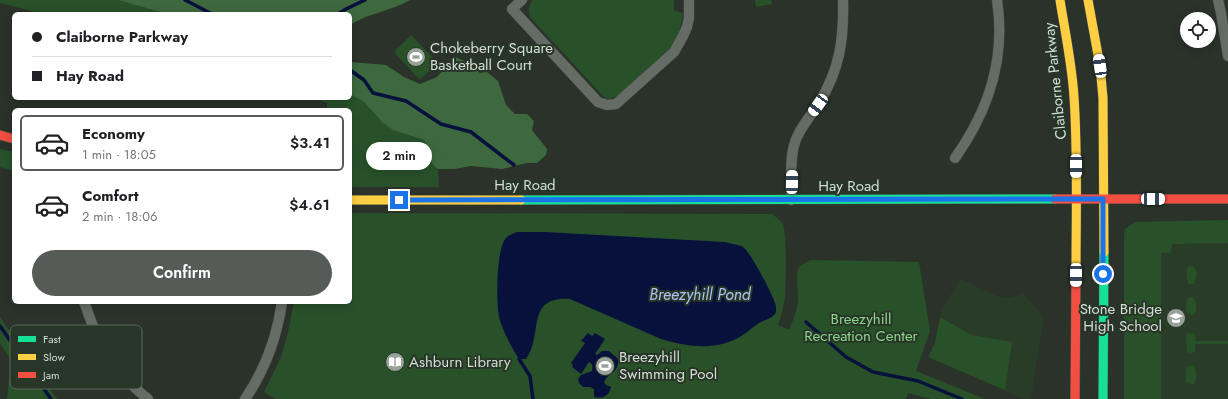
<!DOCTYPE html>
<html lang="en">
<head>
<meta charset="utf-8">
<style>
	body { margin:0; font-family:Jost,sans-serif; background:#f2f2f2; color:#202124; height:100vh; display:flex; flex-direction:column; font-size:15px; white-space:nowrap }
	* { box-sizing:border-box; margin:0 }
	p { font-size:13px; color:#757577 }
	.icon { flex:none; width:22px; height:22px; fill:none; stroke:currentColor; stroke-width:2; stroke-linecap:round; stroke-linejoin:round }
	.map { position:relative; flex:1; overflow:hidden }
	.sheet { position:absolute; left:12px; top:108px; width:340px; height:196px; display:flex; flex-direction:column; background:#fff; border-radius:6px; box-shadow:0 2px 10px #0003 }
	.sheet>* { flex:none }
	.top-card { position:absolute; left:12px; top:12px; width:340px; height:88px; border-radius:6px; box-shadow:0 2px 10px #0003; display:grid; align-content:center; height:88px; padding:0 20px; background:#fff }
	.controls { position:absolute; left:1180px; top:12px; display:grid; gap:8px }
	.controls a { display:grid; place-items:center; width:36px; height:36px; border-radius:50%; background:#fff; box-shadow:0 2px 10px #0003; font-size:20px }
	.end { position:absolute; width:18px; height:18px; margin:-9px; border:5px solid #1a73e8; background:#fff; box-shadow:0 0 0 2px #fff }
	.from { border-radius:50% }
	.bubble { position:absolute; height:28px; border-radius:14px; background:#fff; box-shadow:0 2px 10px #0003; font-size:13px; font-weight:600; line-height:28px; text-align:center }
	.car { position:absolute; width:12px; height:24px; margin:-12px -6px; border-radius:5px; box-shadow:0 0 3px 1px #0007; background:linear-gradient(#fff 24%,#345 0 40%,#fff 0 76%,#345 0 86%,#fff 0) }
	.top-card b { display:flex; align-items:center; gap:14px; height:38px; font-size:15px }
	.top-card b+b { border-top:1px solid #e0e0e0 }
	.top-card i { width:10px; height:10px; background:#202124 }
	ul { padding:7px 0 0; list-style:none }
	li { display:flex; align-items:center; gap:12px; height:56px; margin:0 8px 6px; padding:0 12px; border:2px solid transparent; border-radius:6px }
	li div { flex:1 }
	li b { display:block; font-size:15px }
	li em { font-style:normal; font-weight:600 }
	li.selected { border-color:#565b58 }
	li>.icon { width:36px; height:36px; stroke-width:1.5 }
	.button { display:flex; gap:8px; margin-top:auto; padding:8px 20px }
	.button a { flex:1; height:46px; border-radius:24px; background:#565b58; color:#fff; font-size:16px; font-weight:600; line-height:46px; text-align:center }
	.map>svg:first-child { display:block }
	.built { fill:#293c28 }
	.green { fill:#285129 }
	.forest { fill:#3e693e }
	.water { fill:#07113c }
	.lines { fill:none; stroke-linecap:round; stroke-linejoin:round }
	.stream { stroke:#07113c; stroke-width:3.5 }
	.street-casing { stroke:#464d46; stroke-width:11 }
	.fast-casing { stroke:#464d46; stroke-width:10 }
	.slow-casing { stroke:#464d46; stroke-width:10 }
	.jam-casing { stroke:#464d46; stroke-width:10 }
	.street { stroke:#656b65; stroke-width:10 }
	.fast { stroke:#16e098; stroke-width:9 }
	.slow { stroke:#ffcf43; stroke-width:9 }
	.jam { stroke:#f24e42; stroke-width:9 }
	.route { stroke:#1a73e8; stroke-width:5 }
	.labels { text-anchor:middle; stroke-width:4; stroke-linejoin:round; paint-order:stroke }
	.poi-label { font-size:15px; fill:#d5ded4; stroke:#273627; text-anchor:start }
	.street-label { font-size:15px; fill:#d5ded4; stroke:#273627 }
	.park-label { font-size:15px; fill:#8dd48b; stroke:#273627 }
	.water-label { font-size:16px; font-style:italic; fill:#aac1f1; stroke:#273627 }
	.key { fill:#273627; stroke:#5b685b; stroke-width:1 }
	.key-label { font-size:11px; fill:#d5ded4 }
</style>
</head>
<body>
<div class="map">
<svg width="1228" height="399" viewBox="0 0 1228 399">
	<rect width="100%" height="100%" fill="#2a322a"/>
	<g class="built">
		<path d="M1228 223V399H1125L1124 236Z"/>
		<path d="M960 279 1002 298H1011L1023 293 1044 317 1031 399H1024L928 357 935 343 942 309Z"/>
	</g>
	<g class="green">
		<path d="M0 0H118L167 14H44L0 3Z"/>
		<path d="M533 0H674V11L683 13 679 33 670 48 618 96 609 99 604 97 530 17C528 11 528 5 533 0Z"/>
		<path d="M755 0H771L772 4 756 7Z"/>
		<path d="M411 35 438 63 420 80 394 52Z"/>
		<path d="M350 94 364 102 383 123 393 130 424 140 429 152 432 164 438 169 439 187H350V110H327V103L311 98H350Z"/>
		<path d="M0 149 14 152V171L0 167Z"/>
		<path d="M350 213 772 214C776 217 780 220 783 224 787 234 786 286 785 298 783 308 781 316 778 325L789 330 795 315 798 302 797 272 800 266 810 260 919 262 930 331 916 371 985 399H931L908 393 906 399H276L264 392 281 357 288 332 294 302H350Z"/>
		<path d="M1228 220V243L1172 244 1171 252 1169 253H1161V399H1124V235L1125 229 1135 222Z"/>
		<path d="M1191 266C1199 268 1196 278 1194 284H1189C1186 280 1186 272 1188 267Z"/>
		<path d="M1190 297H1193C1197 301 1197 309 1195 314L1191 315 1186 312 1187 300Z"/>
		<path d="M0 317 57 399H7L11 360 0 343Z"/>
		<path d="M940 317 971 335 1012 342 1005 390 928 357 935 343Z"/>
		<path d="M1188 333 1195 334 1196 341H1228V344H1195V352L1188 353 1187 351 1186 335Z"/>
		<path d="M1193 365C1197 370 1197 379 1194 384H1190L1186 382V369L1189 366Z"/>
	</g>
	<g class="forest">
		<path d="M118 0H410C392 11 368 13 350 25V14H167Z"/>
		<path d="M455 57 467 62 480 73 487 72 498 81 506 105 515 114H527L534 121 532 130 547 149 546 155 537 163H527L502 169 471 166 455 169H438L432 164 429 152 424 140 393 130 383 123 364 102 350 94V62L386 65 404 77 420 84 437 77Z"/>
	</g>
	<g class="water">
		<path d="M517 232H545L725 242C731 244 738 244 743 247 750 251 774 297 776 306 776 307 776 311 776 312 774 318 766 319 761 322 752 327 745 335 736 339 712 351 685 346 661 339L570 299C524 296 544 336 526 359H519C512 349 502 329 499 317 496 302 496 249 506 238 508 235 513 234 517 232Z"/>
		<path d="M588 333 592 336 595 333 605 339 595 354 597 355 602 351H609L618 359C619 374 609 371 604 382L606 385 611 387C609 396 603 399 594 397V389L590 387H583L579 383 578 379 581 375 592 371C593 367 593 364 589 362L581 374 572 367 573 365 571 363 585 343 581 341Z"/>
	</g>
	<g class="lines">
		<g class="stream">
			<path d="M185 0 212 14"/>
			<path d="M338 14 346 9 365 0"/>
			<path d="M350 70 364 80 373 93 406 101 441 124 471 132 514 165"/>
			<path d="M806 322 846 357 873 372 918 381 962 399"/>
			<path d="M0 326 51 399"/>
			<path d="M519 359 530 376 533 399"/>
		</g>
		<defs>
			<g id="street">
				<path d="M522 0 512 9 598 102 607 105 616 104 674 52 683 36 687 27 689 18V0"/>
				<path d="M1218 0 1221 13 1228 56"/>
				<path d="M955 158C989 110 1006 59 997 0"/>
				<path d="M791 200C792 181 789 160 795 142 800 127 811 116 819 103 840 69 844 39 843 0"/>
				<path d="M84 302C88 312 91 322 95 331 106 356 126 382 148 399"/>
				<path d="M245 399C265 370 277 337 282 302"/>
			</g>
			<g id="fast">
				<path d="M521 200 1055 199"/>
				<path d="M1103 399 1104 252"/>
			</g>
			<g id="slow">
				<path d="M1060 0C1065 32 1072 64 1074 97 1078 155 1076 213 1076 272"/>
				<path d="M1088 0 1100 66 1103 98 1104 252"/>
				<path d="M350 200H521"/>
			</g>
			<g id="jam">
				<path d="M0 135 14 139"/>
				<path d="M1055 199H1228"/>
				<path d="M1075 399 1076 272"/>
			</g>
		</defs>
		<use href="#street" class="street-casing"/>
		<use href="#fast" class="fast-casing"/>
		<use href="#slow" class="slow-casing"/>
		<use href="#jam" class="jam-casing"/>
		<use href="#street" class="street"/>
		<use href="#fast" class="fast"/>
		<use href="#slow" class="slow"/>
		<use href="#jam" class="jam"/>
	</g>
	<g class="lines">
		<path class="route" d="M399 200 1103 199V274"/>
	</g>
	<defs>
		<symbol id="stadium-disc" viewBox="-11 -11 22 22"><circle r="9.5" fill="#99a298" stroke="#273627"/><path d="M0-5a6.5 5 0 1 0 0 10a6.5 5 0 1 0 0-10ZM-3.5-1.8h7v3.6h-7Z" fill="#fff"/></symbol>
		<symbol id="school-disc" viewBox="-11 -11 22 22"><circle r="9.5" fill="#99a298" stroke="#273627"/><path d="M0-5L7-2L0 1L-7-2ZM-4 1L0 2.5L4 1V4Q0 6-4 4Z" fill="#fff"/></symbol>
		<symbol id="library-disc" viewBox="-11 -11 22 22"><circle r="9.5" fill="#99a298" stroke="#273627"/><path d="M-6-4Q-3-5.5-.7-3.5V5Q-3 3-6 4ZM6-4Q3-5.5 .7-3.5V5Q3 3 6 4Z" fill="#fff"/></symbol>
	</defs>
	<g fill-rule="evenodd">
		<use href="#stadium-disc" x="405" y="46" width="22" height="22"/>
		<use href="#school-disc" x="1165" y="307" width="22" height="22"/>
		<use href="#library-disc" x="384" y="351" width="22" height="22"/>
		<use href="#stadium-disc" x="594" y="355" width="22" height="22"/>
	</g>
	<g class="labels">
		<g class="poi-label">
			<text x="430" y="53">Chokeberry Square<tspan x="430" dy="17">Basketball Court</tspan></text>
			<text x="1162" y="314" text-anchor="end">Stone Bridge<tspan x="1162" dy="17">High School</tspan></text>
			<text x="619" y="362">Breezyhill<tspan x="619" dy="17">Swimming Pool</tspan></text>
			<text x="409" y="367">Ashburn Library</text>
		</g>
		<g class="street-label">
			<text transform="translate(1055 81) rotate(-96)" y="5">Claiborne Parkway</text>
			<text x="525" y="190">Hay Road</text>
			<text x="849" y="191">Hay Road</text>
		</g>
		<g class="park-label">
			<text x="861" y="324">Breezyhill<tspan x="861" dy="17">Recreation Center</tspan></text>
		</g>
		<g class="water-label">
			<text x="700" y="300">Breezyhill Pond</text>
		</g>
	</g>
	<rect x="10" y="325" width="132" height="64" rx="6" class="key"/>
	<rect x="18" y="336" width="18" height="6" fill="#16e098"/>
	<rect x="18" y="354" width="18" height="6" fill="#ffcf43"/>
	<rect x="18" y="372" width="18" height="6" fill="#f24e42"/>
	<g class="key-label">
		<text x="43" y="343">Fast</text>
		<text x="43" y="361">Slow</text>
		<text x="43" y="379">Jam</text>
	</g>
</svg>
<div class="controls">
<a><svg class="icon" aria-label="locate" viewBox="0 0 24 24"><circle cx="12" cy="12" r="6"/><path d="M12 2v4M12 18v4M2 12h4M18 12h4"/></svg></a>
</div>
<i class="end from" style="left:1103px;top:274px"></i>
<i class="end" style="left:399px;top:200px"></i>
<div class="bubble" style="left:366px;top:142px;width:66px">2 min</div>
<i class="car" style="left:1100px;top:66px;rotate:352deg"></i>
<i class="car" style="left:818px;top:105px;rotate:216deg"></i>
<i class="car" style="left:1076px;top:166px;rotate:180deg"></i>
<i class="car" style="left:792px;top:182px;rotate:1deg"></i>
<i class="car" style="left:1153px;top:199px;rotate:90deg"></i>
<i class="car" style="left:1076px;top:275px;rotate:180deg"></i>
<div class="top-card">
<b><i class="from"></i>Claiborne Parkway</b>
<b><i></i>Hay Road</b>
</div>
<section class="sheet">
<ul>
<li class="selected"><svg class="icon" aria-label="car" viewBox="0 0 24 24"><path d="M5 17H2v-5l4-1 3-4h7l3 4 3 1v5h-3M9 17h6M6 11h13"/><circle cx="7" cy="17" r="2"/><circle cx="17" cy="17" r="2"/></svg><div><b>Economy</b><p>1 min · 18:05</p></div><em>$3.41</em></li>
<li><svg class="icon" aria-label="car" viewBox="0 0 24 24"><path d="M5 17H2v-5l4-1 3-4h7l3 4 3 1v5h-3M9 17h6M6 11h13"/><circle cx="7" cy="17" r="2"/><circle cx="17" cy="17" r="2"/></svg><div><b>Comfort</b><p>2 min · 18:06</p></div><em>$4.61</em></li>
</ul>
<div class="button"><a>Confirm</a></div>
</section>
</div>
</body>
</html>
